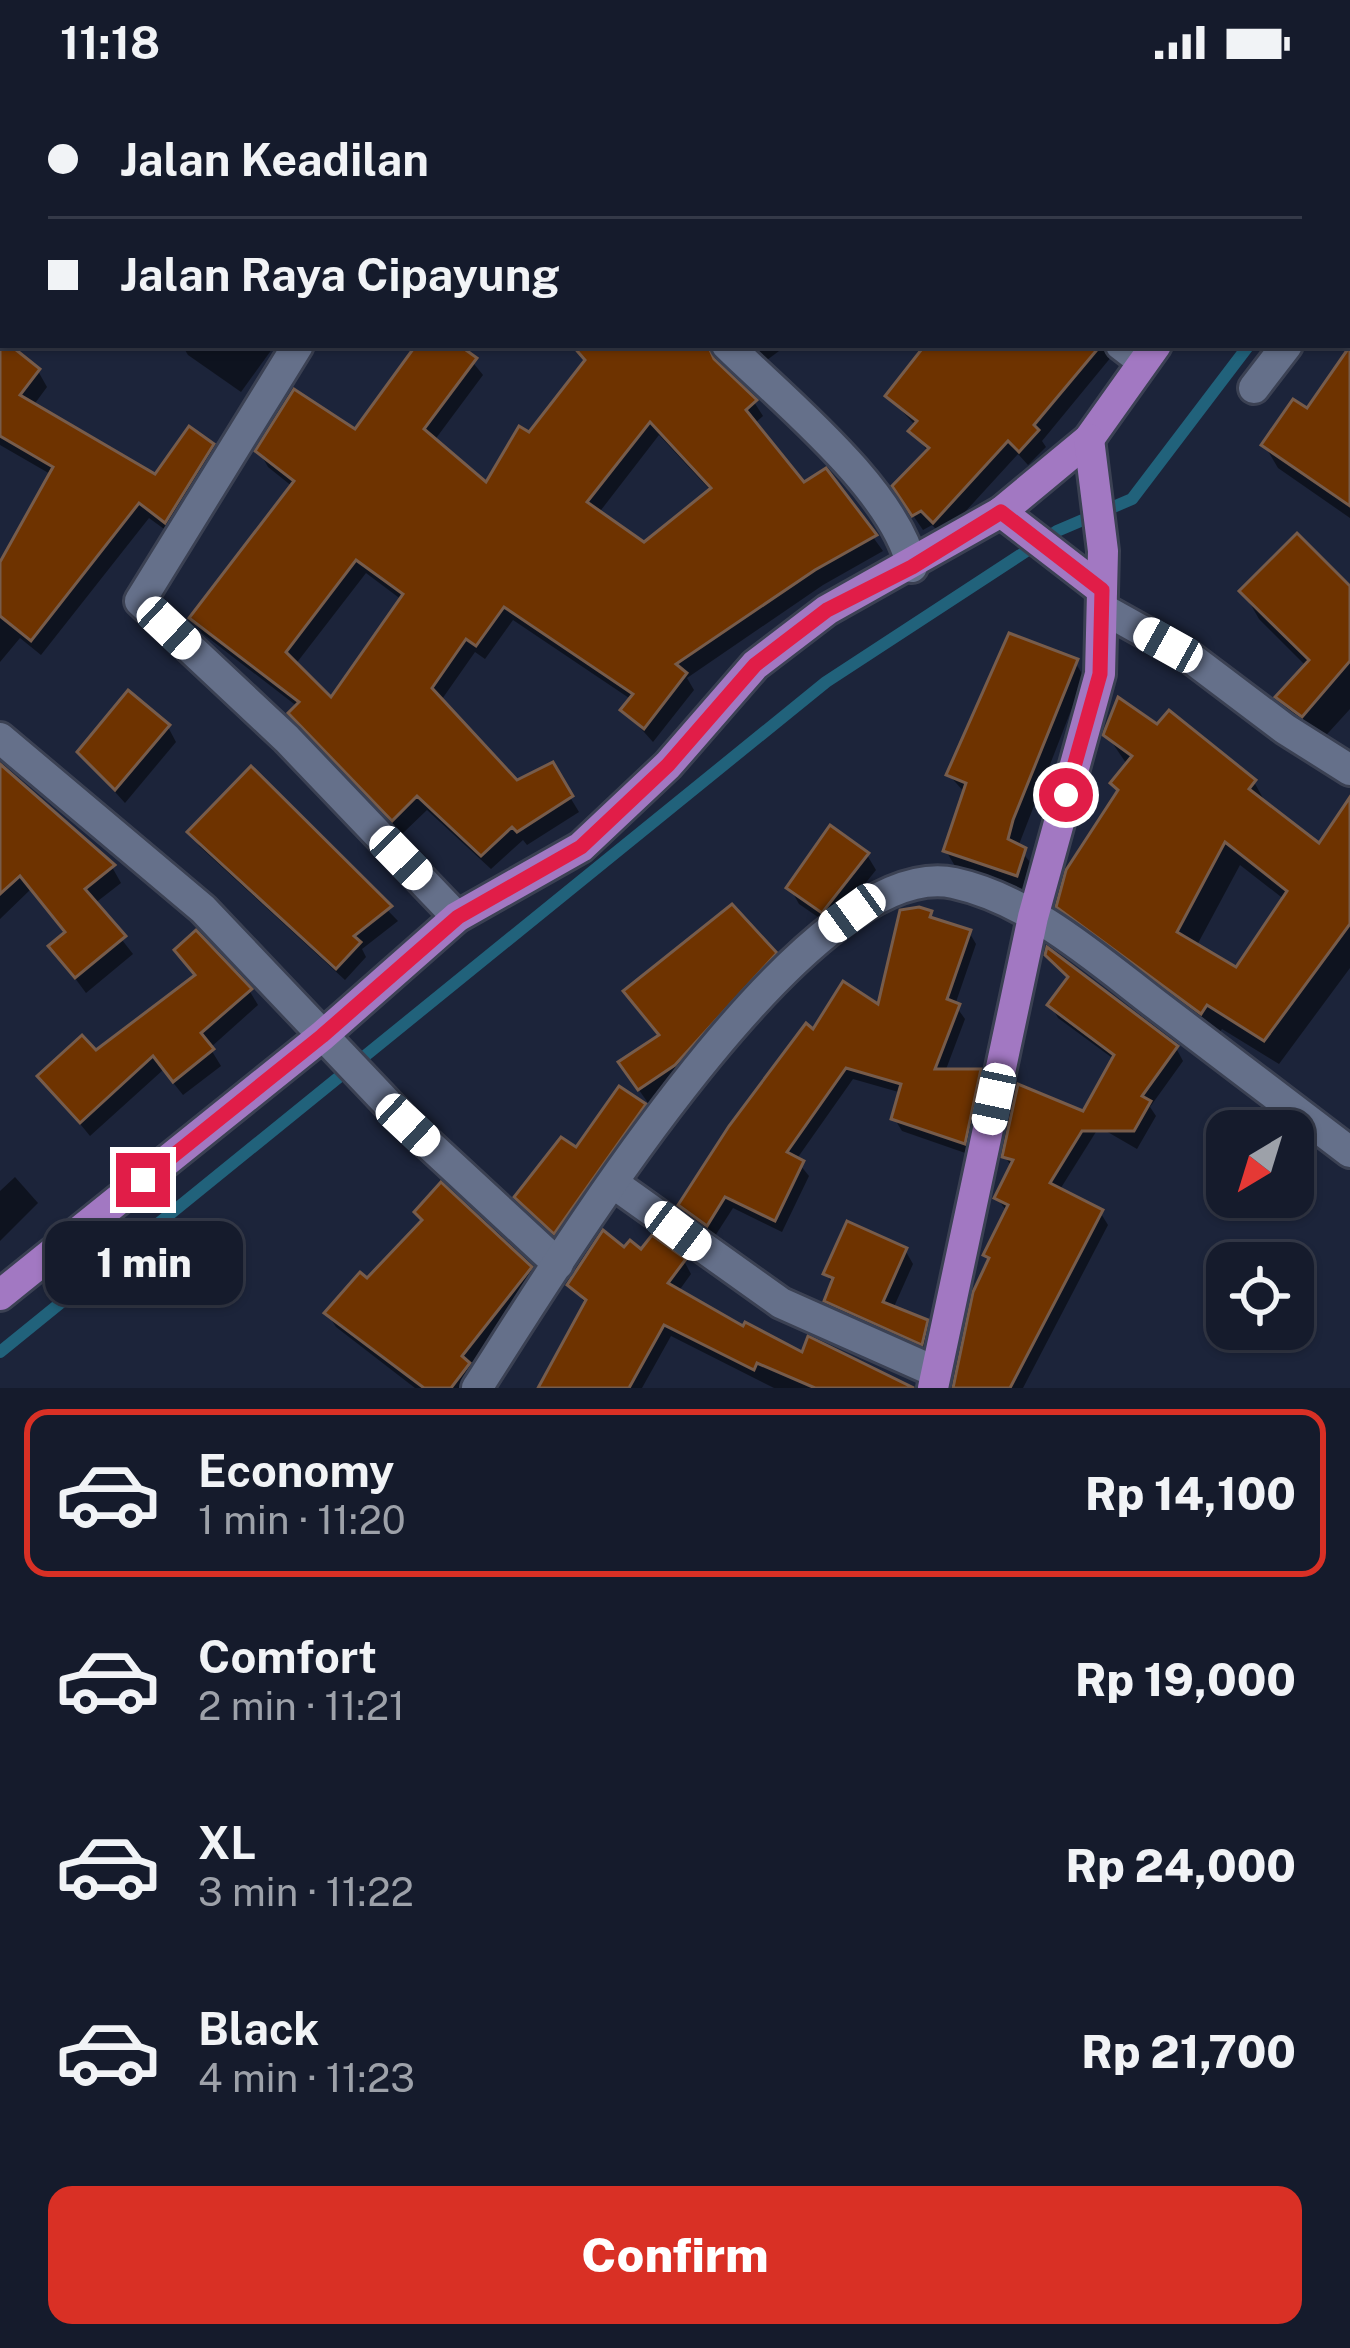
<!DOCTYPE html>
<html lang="en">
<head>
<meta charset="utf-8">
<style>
	body { margin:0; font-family:"Public Sans",sans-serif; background:#222838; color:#f1f3f6; height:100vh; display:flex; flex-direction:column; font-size:45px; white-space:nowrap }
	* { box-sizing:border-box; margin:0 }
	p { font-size:39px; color:#9da1a9 }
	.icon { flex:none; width:66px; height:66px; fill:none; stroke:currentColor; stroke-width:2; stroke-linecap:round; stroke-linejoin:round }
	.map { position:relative; height:1304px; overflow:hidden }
	.panel { display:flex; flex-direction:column; background:#151b2c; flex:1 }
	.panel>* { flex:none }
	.guide { position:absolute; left:0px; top:0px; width:1350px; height:264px; box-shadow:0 3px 9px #0004,0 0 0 3px #343948; display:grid; align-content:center; height:264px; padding:0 48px; background:#151b2c }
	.needle { width:78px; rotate:218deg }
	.controls { position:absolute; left:1206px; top:1026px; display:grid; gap:24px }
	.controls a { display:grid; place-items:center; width:108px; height:108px; border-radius:24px; background:#151b2c; box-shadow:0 3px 9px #0004,0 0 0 3px #343948; font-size:60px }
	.end { position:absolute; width:54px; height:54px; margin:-27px; border:15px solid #e11d48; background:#fff; box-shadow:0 0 0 6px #fff }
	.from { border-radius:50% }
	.bubble { position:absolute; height:84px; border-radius:24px; background:#151b2c; box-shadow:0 3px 9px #0004,0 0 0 3px #343948; font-size:39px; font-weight:800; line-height:84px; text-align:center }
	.car { position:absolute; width:36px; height:72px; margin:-36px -18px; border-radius:15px; box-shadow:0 0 9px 3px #0007; background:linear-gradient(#fff 24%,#345 0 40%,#fff 0 76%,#345 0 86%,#fff 0) }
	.guide b { display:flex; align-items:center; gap:42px; height:114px; font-size:45px }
	.guide b+b { border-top:3px solid #343948 }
	.guide i { width:30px; height:30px; background:#f1f3f6 }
	ul { padding:21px 0 0; list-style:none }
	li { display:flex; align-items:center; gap:36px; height:168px; margin:0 24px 18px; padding:0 24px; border:6px solid transparent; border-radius:24px }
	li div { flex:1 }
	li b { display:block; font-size:45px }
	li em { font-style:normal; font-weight:800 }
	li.active { border-color:#d93025 }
	li>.icon { width:108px; height:108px; stroke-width:1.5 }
	.button { display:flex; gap:24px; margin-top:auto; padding:24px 48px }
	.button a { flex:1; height:138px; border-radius:24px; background:#d93025; color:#fff; font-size:48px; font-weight:800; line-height:138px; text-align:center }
	.status { display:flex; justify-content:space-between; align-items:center; height:84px; padding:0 60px; background:#151b2c; direction:ltr }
	.status svg { height:33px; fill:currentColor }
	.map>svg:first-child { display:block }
	.shadow { fill:#0007; fill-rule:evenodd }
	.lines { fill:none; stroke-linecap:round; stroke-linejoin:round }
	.stream { stroke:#21627b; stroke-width:12 }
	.building { fill:#6e3300; stroke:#775c4b; stroke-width:3; fill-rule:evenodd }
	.minor-casing { stroke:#3b4153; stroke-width:36 }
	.major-casing { stroke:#3b4153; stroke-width:36 }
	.minor { stroke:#65708a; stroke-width:30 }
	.major { stroke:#a278c2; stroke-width:30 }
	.route { stroke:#e11d48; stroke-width:15 }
</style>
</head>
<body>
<div class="status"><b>11:18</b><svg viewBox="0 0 49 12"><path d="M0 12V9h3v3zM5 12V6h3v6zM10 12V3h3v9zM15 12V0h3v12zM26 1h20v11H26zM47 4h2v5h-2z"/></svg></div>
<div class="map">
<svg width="1350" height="1304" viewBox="0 0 1350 1304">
	<rect width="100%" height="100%" fill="#1c243a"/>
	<g class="shadow">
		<path d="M131 0H195L197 3H134Z"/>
		<path d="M299 0H366L371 3H298Z"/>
		<path d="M871 0H1078L1072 3Z"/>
		<path d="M1102 0H1307L1100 3Z"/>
		<path d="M0 257 38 287 47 303 33 322 156 394 212 362 221 378 175 453 149 434 41 571 20 554 0 578V485L52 391 0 361Z"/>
		<path d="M182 261H275L241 308 188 271Z"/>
		<path d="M420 261H474L466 270 483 291 434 357 486 402 586 279 572 261H724L715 275 717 282 754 318 763 332 754 340 803 401 826 388 883 467 823 501 687 594 694 606 653 658 624 626 632 616 513 536 485 575 475 568 440 618 516 699 551 682 579 728 527 761 523 756 491 785 427 726 402 750 300 644 292 629 298 623 202 549 193 534 293 403 268 383 259 367 356 349ZM659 351 711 407 644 462 598 430ZM366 489 402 516 331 618 295 581Z"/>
		<path d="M749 261H787L767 276Z"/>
		<path d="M929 261H1121L1042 357 1046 363 1028 381 1018 370 943 452 932 441 923 446 904 418 929 369 912 347 916 342 888 312Z"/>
		<path d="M1350 268V434L1278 384 1265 362 1307 328Z"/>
		<path d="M1350 506V625L1319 659 1295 641 1279 613 1307 583 1259 535 1243 507Z"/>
		<path d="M1075 578 1084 593 1018 763 1033 782 1025 806 955 782 946 767 965 709 949 691Z"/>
		<path d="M168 643 176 658 125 719 80 669Z"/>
		<path d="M1107 651 1254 698 1268 723 1320 764 1350 737V884L1279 980 1222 945 1216 953 1074 848 1059 822 1119 710 1113 700 1128 682ZM1240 781 1285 816 1237 887 1196 863Z"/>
		<path d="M0 684 112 783 121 799 94 820 133 870 86 909 52 863 66 851 30 806 0 835Z"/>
		<path d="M251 686 398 837 362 865 366 873 345 896 199 762 191 748Z"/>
		<path d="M867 771 876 786 831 842 799 820 790 804Z"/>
		<path d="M930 830 934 838 969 848 976 860 955 921 965 935 945 988H979L986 1000 971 1071 902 1047 894 1034 902 1009 853 995 796 1076 809 1092 782 1148 733 1124 715 1152 689 1134 681 1122 814 949 880 925Z"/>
		<path d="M178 866 249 906 258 921 210 964 221 982 183 1011 163 986 90 1052 41 992 96 970 197 893Z"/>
		<path d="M774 871 783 886 683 996 648 1019 630 993Z"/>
		<path d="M1048 871 1176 964 1183 977 1150 1023 1156 1032 1137 1065 1099 1043 1059 1107 1100 1128 1108 1141 1023 1304H956L990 1177 986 1171 1008 1129 997 1114 1012 1084 1005 1072 1085 1030 1115 976 1058 934 1051 921 1069 896Z"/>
		<path d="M643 1022 652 1038 563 1163 518 1113Z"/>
		<path d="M1250 1036 1267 1047H1243Z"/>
		<path d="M1293 1064 1310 1079 1294 1099 1293 1098Z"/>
		<path d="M15 1093 38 1119 0 1157V1107Z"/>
		<path d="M905 1166 913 1180 893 1225 925 1238 934 1252 929 1272 835 1230 827 1216 833 1201 826 1189Z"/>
		<path d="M625 1167 684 1177 691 1190 678 1208 803 1272 810 1256 913 1304H774L671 1252 642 1304H550L587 1221 570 1201Z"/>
		<path d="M530 1184 538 1199 470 1285 476 1295 469 1304H415L336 1243 327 1229 367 1199Z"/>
	</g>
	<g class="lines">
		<g class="stream">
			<path d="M1347 127 1350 122"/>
			<path d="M0 1268 826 598 1057 447 1132 415 1249 261"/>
		</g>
	</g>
	<g class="building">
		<path d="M0 253 40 285 20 311 155 390 189 342 214 360 165 439 139 419 31 557 0 532V478L53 383 0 352Z"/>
		<path d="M416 261H459L477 274 424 345 486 398 519 342 529 348 585 276 572 261H708L714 275 757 316 746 326 804 398 826 384 877 451 815 486 676 580 687 589 644 645 620 626 633 610 504 523 476 562 466 555 432 604 517 696 553 678 573 712 517 748 512 743 481 772 417 712 392 737 288 629 299 618 189 534 294 397 255 367 294 305 355 345ZM650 338 711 404 644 458 587 418ZM356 476 403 510 331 613 286 568Z"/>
		<path d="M925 261H1101L1034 341 1039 346 1019 368 1008 357 933 439 921 427 912 432 892 402 929 364 908 347 917 337 885 312Z"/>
		<path d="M1350 262V422L1261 361 1293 315 1307 324Z"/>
		<path d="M1297 449 1350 502V577L1302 633 1275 613 1309 576 1239 507Z"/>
		<path d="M1009 549 1078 575 1013 736 1008 755 1026 764 1017 792 943 767 966 699 946 691Z"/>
		<path d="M128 606 170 641 115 706 77 668Z"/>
		<path d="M1118 613 1157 640 1169 626 1256 696 1249 705 1319 759 1350 713V840L1264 957 1207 921 1201 930 1056 823 1066 786 1118 706 1110 699 1132 672 1103 651ZM1225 758 1287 807 1236 883 1177 848Z"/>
		<path d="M0 680 115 781 85 805 126 852 75 894 48 862 65 848 20 792 0 810Z"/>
		<path d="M251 682 392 822 354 852 361 858 336 885 187 748Z"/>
		<path d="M830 741 869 769 822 829 786 804Z"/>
		<path d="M732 820 777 869 675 981 638 1006 618 978 659 951 623 907Z"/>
		<path d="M919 823 932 827 930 833 971 846 947 915 960 920 935 985H981L965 1060 891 1035 901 1000 846 984 787 1068 804 1077 775 1137 725 1113 707 1142 678 1121 729 1042 806 939 813 945 843 897 878 920 900 826Z"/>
		<path d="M196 846 252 905 201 949 214 965 173 998 153 972 80 1039 37 992 82 951 96 966 195 891 174 866Z"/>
		<path d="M1047 863 1178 962 1142 1012 1151 1017 1134 1047H1082L1050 1099 1103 1126 1010 1304H953L973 1208 989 1174 983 1171 1008 1121 994 1114 1013 1076 1002 1073 1018 1000 1083 1027 1114 971 1047 921 1068 893 1045 871Z"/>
		<path d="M619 1002 646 1020 554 1150 514 1113 561 1053 576 1063Z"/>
		<path d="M441 1098 532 1183 462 1272 470 1279 451 1304H424L324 1229 360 1188 367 1194 422 1136 414 1128Z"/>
		<path d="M847 1137 907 1164 883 1218 928 1236 922 1261 824 1217 833 1194 823 1190Z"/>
		<path d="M603 1146 624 1163 630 1156 641 1165 652 1151 686 1175 668 1199 743 1242 745 1238 802 1268 808 1252 914 1304H815L757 1279 754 1286 664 1241 629 1304H538L586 1216 567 1201Z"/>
	</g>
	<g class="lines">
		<defs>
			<g id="minor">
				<path d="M454 0 457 3"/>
				<path d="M751 0 753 3"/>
				<path d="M697 3 700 0"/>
				<path d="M1077 3 1079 0"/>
				<path d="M1347 182 1350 178"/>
				<path d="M298 261 140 517 287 655 457 833"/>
				<path d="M727 261C784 317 895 406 912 483"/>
				<path d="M1121 261 1143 278"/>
				<path d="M1254 304 1287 261"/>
				<path d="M1105 526 1191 574 1285 645 1350 686"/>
				<path d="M0 654 203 825 408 1041 558 1180"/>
				<path d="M613 1099 781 1219 936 1288"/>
				<path d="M477 1304C549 1193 805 767 954 799 1032 816 1100 878 1162 925 1225 973 1287 1020 1350 1068"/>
			</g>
			<g id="major">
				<path d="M1341 3 1344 0"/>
				<path d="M1001 428 1102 506"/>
				<path d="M0 1211 322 952 457 833 581 763 668 681 755 581 827 526 1001 428 1089 355 1156 261"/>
				<path d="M933 1304 1033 833 1100 590 1103 467 1089 355"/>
			</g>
		</defs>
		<use href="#minor" class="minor-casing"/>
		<use href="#major" class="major-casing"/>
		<use href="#minor" class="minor"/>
		<use href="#major" class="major"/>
	</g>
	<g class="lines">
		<path class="route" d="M143 1096 322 952 458 833 581 763 668 681 755 581 827 526 912 483 1001 428 1102 506 1100 590 1066 711"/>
	</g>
</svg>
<div class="controls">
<a><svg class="needle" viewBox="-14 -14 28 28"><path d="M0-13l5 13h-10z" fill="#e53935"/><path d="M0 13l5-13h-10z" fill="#9da1a9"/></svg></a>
<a><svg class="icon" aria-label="locate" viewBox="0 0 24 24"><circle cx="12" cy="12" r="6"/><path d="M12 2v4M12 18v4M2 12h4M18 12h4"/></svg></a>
</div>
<i class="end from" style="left:1066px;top:711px"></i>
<i class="end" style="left:143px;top:1096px"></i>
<div class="bubble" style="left:45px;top:1137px;width:198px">1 min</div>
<i class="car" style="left:169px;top:544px;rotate:133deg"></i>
<i class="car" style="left:1168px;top:561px;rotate:299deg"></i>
<i class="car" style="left:401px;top:774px;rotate:136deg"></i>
<i class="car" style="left:852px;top:829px;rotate:234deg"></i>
<i class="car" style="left:994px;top:1015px;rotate:192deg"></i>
<i class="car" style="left:408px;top:1041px;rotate:133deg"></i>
<i class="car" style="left:678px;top:1147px;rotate:127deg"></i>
<div class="guide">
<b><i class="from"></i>Jalan Keadilan</b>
<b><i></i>Jalan Raya Cipayung</b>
</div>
</div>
<section class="panel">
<ul>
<li class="active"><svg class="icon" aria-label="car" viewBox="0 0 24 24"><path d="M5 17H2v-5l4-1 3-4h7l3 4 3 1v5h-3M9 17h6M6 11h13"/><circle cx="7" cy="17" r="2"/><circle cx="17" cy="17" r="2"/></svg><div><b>Economy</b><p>1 min · 11:20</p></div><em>Rp 14,100</em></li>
<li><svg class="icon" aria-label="car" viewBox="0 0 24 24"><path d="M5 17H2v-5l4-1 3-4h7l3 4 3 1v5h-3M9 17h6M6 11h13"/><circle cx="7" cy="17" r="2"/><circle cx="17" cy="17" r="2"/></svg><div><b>Comfort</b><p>2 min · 11:21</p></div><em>Rp 19,000</em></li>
<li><svg class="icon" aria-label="car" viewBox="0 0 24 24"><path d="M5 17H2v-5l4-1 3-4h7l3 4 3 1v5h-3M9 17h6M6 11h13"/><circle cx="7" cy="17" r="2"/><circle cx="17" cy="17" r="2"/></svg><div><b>XL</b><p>3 min · 11:22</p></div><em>Rp 24,000</em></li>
<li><svg class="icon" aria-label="car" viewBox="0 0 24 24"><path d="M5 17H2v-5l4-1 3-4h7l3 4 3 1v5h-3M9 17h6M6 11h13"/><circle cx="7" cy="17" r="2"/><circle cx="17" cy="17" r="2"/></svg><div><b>Black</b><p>4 min · 11:23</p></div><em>Rp 21,700</em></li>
</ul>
<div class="button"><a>Confirm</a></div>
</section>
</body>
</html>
